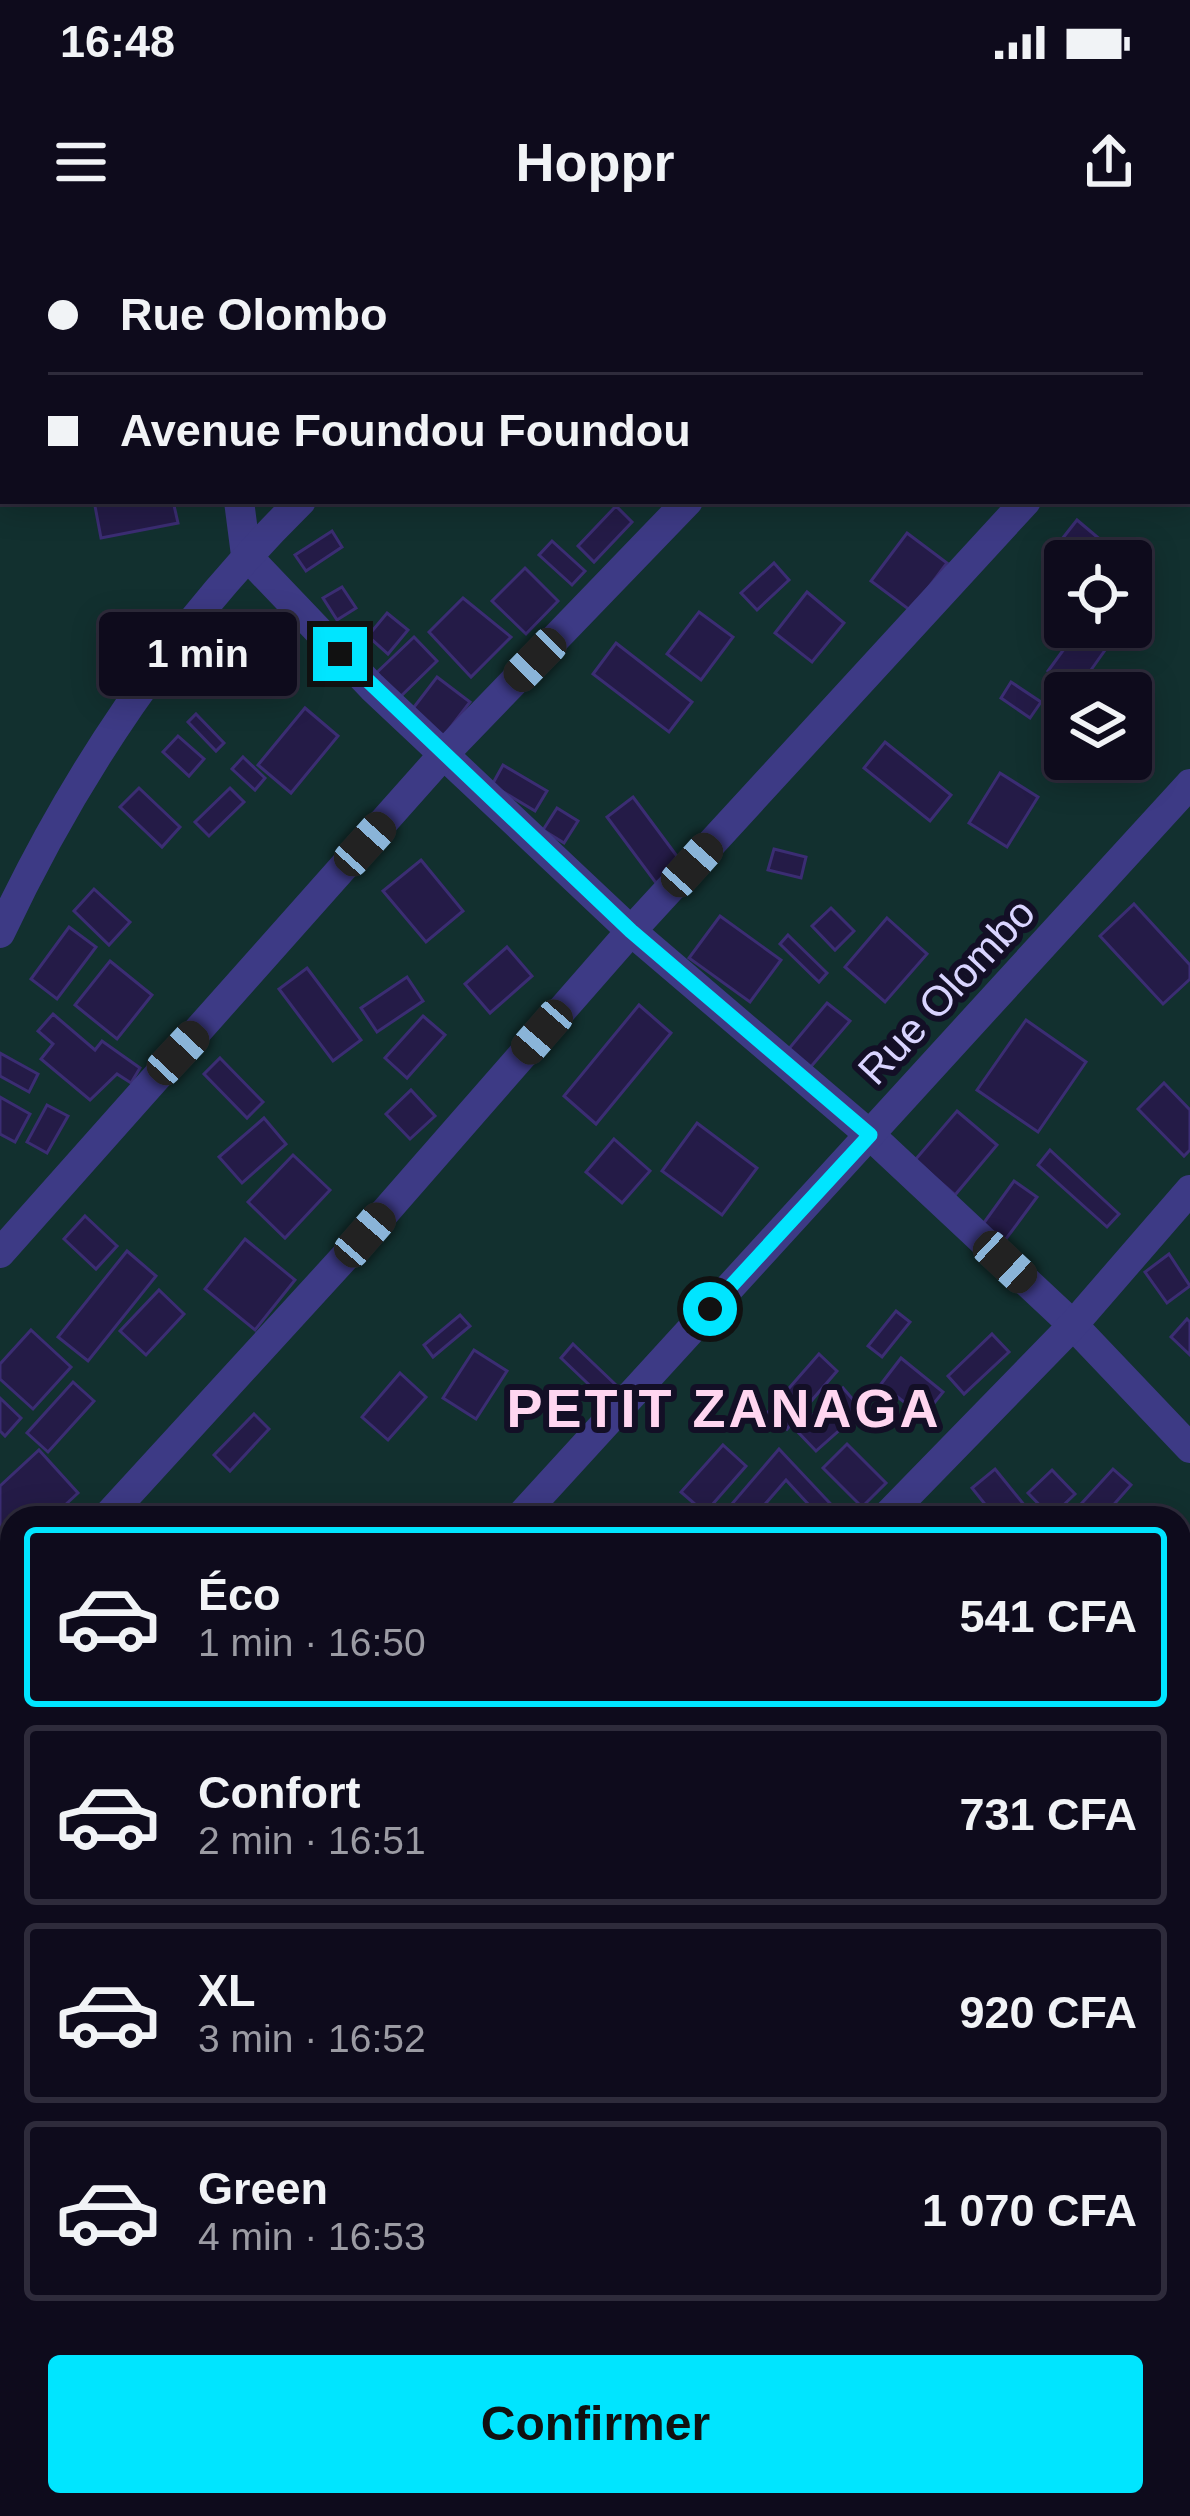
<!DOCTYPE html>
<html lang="fr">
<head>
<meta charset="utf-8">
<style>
	body { margin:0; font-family:Arial,sans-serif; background:#171425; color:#f1f3f6; height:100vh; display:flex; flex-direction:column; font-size:45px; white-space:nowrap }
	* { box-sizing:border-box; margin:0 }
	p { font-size:39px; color:#9b9ba3 }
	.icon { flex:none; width:66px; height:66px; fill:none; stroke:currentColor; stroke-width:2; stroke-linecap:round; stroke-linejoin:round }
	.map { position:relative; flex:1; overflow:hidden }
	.panel { position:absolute; left:0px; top:1266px; width:1191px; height:1011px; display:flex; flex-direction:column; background:#0e0b1c; border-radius:36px 36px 0 0; box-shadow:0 6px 30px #0003,0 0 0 3px #2e2b3b }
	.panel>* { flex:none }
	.banner { position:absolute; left:0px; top:0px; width:1191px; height:264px; box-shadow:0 6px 30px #0003,0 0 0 3px #2e2b3b; display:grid; align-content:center; height:264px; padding:0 48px; background:#0e0b1c }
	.buttons { position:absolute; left:1044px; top:300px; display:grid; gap:24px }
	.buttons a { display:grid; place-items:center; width:108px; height:108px; border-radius:12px; background:#0e0b1c; box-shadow:0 6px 30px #0003,0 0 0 3px #2e2b3b; font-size:60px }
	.end { position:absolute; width:54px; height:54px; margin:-27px; border:15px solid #00e5ff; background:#111; box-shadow:0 0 0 6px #111 }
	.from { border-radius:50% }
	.bubble { position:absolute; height:84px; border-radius:12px; background:#0e0b1c; box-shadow:0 6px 30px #0003,0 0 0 3px #2e2b3b; font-size:39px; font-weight:700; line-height:84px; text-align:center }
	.car { position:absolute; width:36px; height:72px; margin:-36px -18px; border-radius:15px; box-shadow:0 0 9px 3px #0007; background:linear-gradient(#222 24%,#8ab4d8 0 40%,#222 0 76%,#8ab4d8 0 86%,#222 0) }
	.banner b { display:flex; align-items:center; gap:42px; height:114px; font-size:45px }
	.banner b+b { border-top:3px solid #2e2b3b }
	.banner i { width:30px; height:30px; background:#f1f3f6 }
	ul { padding:21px 0 0; list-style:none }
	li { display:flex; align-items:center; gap:36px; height:180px; margin:0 24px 18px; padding:0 24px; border:6px solid #2e2b3b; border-radius:12px }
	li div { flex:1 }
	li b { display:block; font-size:45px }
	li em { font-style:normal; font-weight:700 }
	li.on { border-color:#00e5ff }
	li>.icon { width:108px; height:108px; stroke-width:1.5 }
	.action { display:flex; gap:24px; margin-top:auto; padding:24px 48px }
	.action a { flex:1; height:138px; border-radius:12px; background:#00e5ff; color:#111; font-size:48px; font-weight:700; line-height:138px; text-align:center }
	.status { display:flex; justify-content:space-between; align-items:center; height:84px; padding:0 60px; background:#0e0b1c; direction:ltr }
	.status svg { height:33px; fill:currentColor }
	header { display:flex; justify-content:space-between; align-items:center; height:156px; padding:0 48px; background:#0e0b1c; font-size:54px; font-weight:700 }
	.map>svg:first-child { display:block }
	.green { fill:#12302f; fill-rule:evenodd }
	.building { fill:#241b47; stroke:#3b2d73; stroke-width:3 }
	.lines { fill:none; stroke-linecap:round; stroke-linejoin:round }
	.street { stroke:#3d3a85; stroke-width:30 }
	.route { stroke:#00e5ff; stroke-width:15 }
	.labels { text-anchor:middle; stroke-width:12; stroke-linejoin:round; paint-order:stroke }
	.street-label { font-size:42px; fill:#d9d4ff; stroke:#130f26 }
	.district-label { font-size:54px; font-weight:bold; letter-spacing:3px; fill:#ffd6f0; stroke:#130f26 }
</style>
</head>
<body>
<div class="status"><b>16:48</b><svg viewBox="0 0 49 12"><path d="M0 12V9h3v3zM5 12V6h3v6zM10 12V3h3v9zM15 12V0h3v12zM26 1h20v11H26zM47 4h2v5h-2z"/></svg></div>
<header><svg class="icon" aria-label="menu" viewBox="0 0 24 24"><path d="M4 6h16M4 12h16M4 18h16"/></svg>Hoppr<svg class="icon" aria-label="share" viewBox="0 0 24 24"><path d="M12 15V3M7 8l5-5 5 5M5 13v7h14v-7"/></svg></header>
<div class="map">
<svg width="1190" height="2276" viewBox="0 0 1190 2276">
	<rect width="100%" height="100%" fill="#130f26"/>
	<path class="green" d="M0 0H1190V2276H0ZM3 3H1188V261H3ZM1065 321H1131V387H1065ZM1065 453H1131V519H1065ZM12 1278H1179V2265H12Z"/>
	<g class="building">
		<path d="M109 261H173L178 283 101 298 95 266Z"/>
		<path d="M616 266 632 282 594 322 578 306Z"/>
		<path d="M1077 280 1115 312 1108 321H1065V324L1051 313Z"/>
		<path d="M332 291 342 307 306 331 295 315Z"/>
		<path d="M907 293 947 323 911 371 871 341Z"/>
		<path d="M552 301 585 331 572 345 539 315Z"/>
		<path d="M774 323 789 340 757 370 741 353Z"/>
		<path d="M525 328 558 361 526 394 492 361Z"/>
		<path d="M342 347 356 368 337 380 323 358Z"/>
		<path d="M807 352 844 383 812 422 775 393Z"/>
		<path d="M463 358 511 397 471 437 429 392Z"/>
		<path d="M699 372 733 397 701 440 667 414Z"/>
		<path d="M387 373 408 390 388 414 368 396Z"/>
		<path d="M1080 387 1108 406 1076 451 1048 431Z"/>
		<path d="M414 397 437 421 395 462 371 438Z"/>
		<path d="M616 403 692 462 669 492 593 434Z"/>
		<path d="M437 437 470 462 444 496 411 471Z"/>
		<path d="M1011 442 1041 462 1030 478 1001 458Z"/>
		<path d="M305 468 338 496 291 553 258 525Z"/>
		<path d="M196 474 224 503 216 511 188 482Z"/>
		<path d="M178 496 204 519 189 536 163 512Z"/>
		<path d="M885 502 951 555 930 581 864 528Z"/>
		<path d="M243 517 265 538 255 550 232 529Z"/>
		<path d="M503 525 547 551 535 571 492 545Z"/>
		<path d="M1000 533 1038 557 1007 607 969 583Z"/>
		<path d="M139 548 180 587 162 607 120 567Z"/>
		<path d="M230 548 244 562 209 596 195 582Z"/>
		<path d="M633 557 682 623 656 643 607 577Z"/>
		<path d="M557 568 578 581 564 603 543 590Z"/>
		<path d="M774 609 806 617 801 638 768 630Z"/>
		<path d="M421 620 463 671 426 702 383 651Z"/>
		<path d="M94 649 130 682 109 705 74 671Z"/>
		<path d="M1134 664 1190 725V739L1163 764 1100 696Z"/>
		<path d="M831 668 854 691 835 710 812 686Z"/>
		<path d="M720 676 781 720 750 762 689 718Z"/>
		<path d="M887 678 927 714 885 762 845 727Z"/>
		<path d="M69 687 96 707 57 759 31 739Z"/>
		<path d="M788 695 827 733 819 742 780 704Z"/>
		<path d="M507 707 532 736 490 773 465 744Z"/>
		<path d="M110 721 152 755 117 799 75 765Z"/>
		<path d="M307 728 361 800 333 821 279 749Z"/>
		<path d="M407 737 423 761 377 792 361 768Z"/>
		<path d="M827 763 850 781 809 829 787 811Z"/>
		<path d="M639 765 671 793 596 884 564 856Z"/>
		<path d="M53 774 95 810 102 801 140 828 131 843 117 834 90 860 41 819 53 804 38 791Z"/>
		<path d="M423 776 445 795 407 838 385 818Z"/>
		<path d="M1026 780 1086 822 1038 892 977 850Z"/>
		<path d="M0 813 38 834 29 852 0 836Z"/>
		<path d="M220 818 263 862 247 878 204 834Z"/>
		<path d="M1164 843 1190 870V910L1184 916 1138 869Z"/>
		<path d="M411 850 435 876 410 899 386 874Z"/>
		<path d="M0 857 30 874 15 902 0 894Z"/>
		<path d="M47 865 68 876 47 913 27 902Z"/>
		<path d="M957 871 997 905 955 955 915 920Z"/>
		<path d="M264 878 286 904 242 943 219 917Z"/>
		<path d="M697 883 757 928 722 975 662 931Z"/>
		<path d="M614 899 650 931 622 963 586 932Z"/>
		<path d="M1050 910 1119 974 1107 987 1038 925Z"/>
		<path d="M293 915 330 950 285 998 248 962Z"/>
		<path d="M1014 941 1037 957 1000 1007 978 991Z"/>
		<path d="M85 976 117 1006 96 1029 64 999Z"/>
		<path d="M245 999 295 1040 255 1090 205 1049Z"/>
		<path d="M127 1011 156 1036 88 1121 58 1097Z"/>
		<path d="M1169 1014 1190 1046 1167 1063 1145 1032Z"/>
		<path d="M159 1050 184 1074 146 1115 120 1091Z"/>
		<path d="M896 1071 910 1082 882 1117 868 1106Z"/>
		<path d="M460 1075 470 1086 433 1117 424 1105Z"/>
		<path d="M1187 1079 1190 1082V1115L1171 1097Z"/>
		<path d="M31 1090 71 1127 33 1169 0 1139V1124Z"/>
		<path d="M992 1094 1009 1112 964 1154 948 1136Z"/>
		<path d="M573 1104 617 1146 604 1159 561 1118Z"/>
		<path d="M474 1110 507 1131 476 1179 443 1158Z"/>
		<path d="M819 1114 837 1131 787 1189 768 1172Z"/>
		<path d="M901 1118 943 1152 923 1177 881 1144Z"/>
		<path d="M400 1133 426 1157 388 1200 362 1177Z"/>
		<path d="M73 1142 94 1161 48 1212 27 1193Z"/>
		<path d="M843 1148 862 1170 816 1211 796 1190Z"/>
		<path d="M0 1158 21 1178 5 1196 0 1191Z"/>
		<path d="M254 1174 269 1189 230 1231 214 1215Z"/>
		<path d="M847 1204 886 1243 862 1267 823 1228Z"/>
		<path d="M723 1205 746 1226 705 1273 681 1252Z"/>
		<path d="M779 1209 841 1275 838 1278H821L786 1240 753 1278H746L731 1265Z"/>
		<path d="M39 1210 78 1253 51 1278H12V1311L0 1298V1246Z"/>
		<path d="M995 1229 1034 1277 1032 1278H996L972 1248Z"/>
		<path d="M1113 1229 1131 1245 1102 1278H1074L1071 1275Z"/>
		<path d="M1052 1230 1075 1254 1051 1277 1028 1253Z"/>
		<path d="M2 1487 12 1497V1531L0 1518Z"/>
		<path d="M11 1616 12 1671 4 1681 0 1678V1630Z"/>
		<path d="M1190 1709V1762L1179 1752V1722Z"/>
		<path d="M1179 1795 1190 1809V1831L1179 1840Z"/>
		<path d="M1179 2011 1190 2023V2079L1179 2090Z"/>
		<path d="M0 2121 12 2131V2176L0 2166Z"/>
		<path d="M195 2265H262L253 2276H209Z"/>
		<path d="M933 2265H1019L1022 2269 1014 2276H943Z"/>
	</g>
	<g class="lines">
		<g class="street">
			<path d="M159 0 160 3"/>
			<path d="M243 3 244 0"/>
			<path d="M560 3 563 0"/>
			<path d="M922 3 924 0"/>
			<path d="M1188 84 1190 82"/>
			<path d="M239 261 246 315 372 447 631 691 870 895 1073 1085 1190 1208"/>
			<path d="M0 693C75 533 175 385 301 261"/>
			<path d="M0 1013 443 515 688 261"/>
			<path d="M106 1278 365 995 631 691 1026 261"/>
			<path d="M519 1278 1190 544"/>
			<path d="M885 1278 1073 1085 1190 950"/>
			<path d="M0 1308 12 1318"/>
			<path d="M1179 1356 1190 1343"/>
			<path d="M0 1390 12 1378"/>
			<path d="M0 1843 12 1830"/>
			<path d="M0 2226 12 2215"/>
			<path d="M350 2276 360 2265"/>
		</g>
	</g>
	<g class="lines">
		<path class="route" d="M340 414 631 691 870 895 710 1069"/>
	</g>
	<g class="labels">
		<g class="street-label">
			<text transform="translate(946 751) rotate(-47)" y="15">Rue Olombo</text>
		</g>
		<g class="district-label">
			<text x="724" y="1187">PETIT ZANAGA</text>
		</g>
	</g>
</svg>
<div class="buttons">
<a><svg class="icon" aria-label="locate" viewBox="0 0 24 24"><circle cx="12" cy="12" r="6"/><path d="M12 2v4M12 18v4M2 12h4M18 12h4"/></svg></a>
<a><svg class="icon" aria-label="layers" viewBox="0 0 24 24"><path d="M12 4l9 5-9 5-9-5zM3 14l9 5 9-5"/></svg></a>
</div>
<i class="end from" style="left:710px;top:1069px"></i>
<i class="end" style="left:340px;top:414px"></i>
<div class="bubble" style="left:99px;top:372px;width:198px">1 min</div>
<i class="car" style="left:535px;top:420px;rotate:224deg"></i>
<i class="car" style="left:365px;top:604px;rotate:42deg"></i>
<i class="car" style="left:692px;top:625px;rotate:42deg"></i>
<i class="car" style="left:542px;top:792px;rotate:221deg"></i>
<i class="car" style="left:178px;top:813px;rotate:43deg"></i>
<i class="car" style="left:365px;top:995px;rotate:41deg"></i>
<i class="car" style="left:1005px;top:1022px;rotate:133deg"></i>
<div class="banner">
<b><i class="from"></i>Rue Olombo</b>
<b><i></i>Avenue Foundou Foundou</b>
</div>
<section class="panel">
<ul>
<li class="on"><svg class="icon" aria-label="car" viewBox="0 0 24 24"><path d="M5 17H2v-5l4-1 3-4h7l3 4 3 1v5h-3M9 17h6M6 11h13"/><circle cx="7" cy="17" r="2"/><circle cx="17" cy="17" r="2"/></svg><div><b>Éco</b><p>1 min · 16:50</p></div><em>541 CFA</em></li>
<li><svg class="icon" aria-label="car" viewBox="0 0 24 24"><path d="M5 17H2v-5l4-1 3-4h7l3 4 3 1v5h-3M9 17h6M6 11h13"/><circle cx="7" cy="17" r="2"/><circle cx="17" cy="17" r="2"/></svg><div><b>Confort</b><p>2 min · 16:51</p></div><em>731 CFA</em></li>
<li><svg class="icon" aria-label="car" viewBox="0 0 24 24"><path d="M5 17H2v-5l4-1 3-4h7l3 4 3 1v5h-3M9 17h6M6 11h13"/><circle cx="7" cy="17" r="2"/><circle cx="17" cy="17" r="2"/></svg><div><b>XL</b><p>3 min · 16:52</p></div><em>920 CFA</em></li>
<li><svg class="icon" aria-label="car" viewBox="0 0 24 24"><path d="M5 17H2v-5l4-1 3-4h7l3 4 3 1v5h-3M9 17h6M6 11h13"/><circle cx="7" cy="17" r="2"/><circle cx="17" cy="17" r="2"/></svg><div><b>Green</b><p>4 min · 16:53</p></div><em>1 070 CFA</em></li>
</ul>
<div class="action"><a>Confirmer</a></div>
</section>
</div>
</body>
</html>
